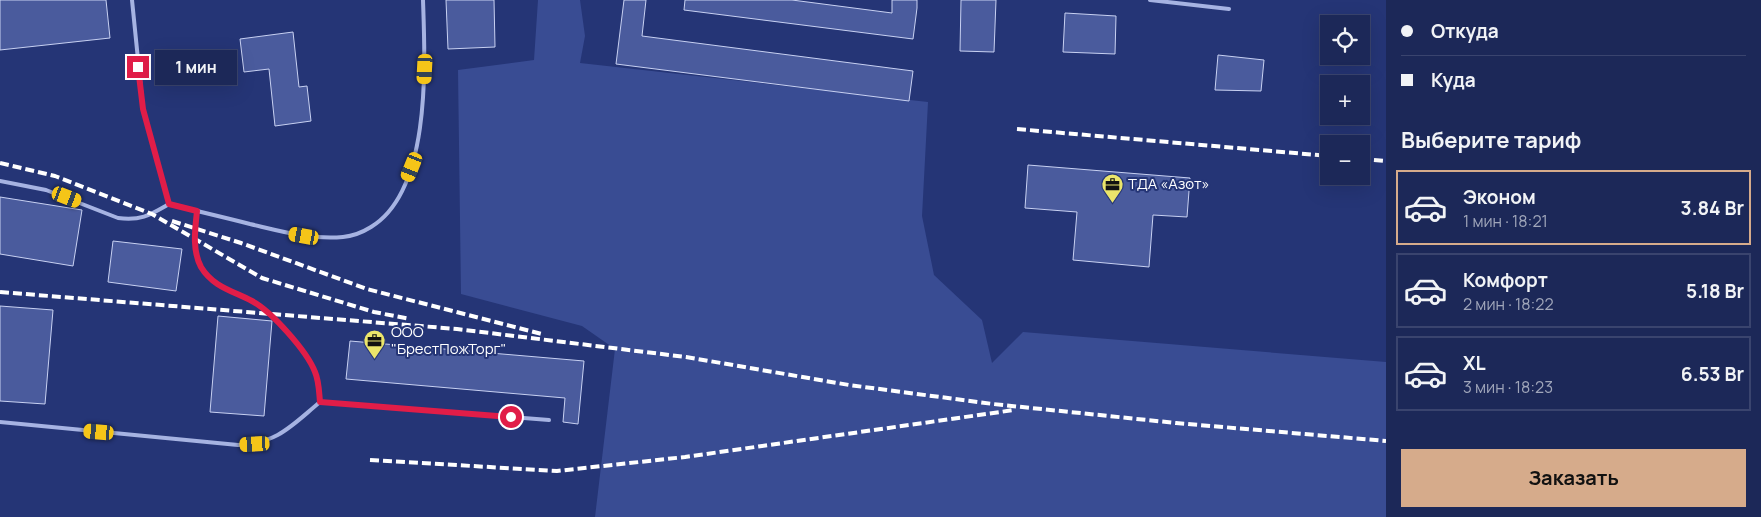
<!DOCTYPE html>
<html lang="ru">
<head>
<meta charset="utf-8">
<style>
	body { margin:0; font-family:Manrope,sans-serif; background:#293461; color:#f1f3f6; height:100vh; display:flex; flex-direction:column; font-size:19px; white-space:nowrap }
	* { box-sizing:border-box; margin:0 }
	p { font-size:16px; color:#a0a6ba }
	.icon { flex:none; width:28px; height:28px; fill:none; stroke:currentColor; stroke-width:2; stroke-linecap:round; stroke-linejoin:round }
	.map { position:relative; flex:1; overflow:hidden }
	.side { display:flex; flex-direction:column; background:#1c2858; width:375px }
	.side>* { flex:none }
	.guide { display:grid; align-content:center; height:110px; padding:0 15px; background:#1c2858 }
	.controls { position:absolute; left:1320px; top:15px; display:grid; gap:10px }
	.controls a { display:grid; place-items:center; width:50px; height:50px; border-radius:0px; background:#1c2858; box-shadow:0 5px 20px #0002,0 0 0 1px #3a446e; font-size:25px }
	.end { position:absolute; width:22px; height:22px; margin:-11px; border:6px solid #e11d48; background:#fff; box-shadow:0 0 0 2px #fff }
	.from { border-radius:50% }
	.bubble { position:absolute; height:35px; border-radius:0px; background:#1c2858; box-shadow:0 5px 20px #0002,0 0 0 1px #3a446e; font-size:16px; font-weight:700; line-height:35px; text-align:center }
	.car { position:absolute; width:15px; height:30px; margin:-15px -8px; border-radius:6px; box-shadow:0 0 4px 1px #0007; background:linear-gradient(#f5c518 24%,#345 0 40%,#f5c518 0 76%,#345 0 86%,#f5c518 0) }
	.guide b { display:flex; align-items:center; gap:18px; height:48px; font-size:19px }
	.guide b+b { border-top:1px solid #3a446e }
	.guide i { width:12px; height:12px; background:#f1f3f6 }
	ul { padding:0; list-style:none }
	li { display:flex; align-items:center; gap:15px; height:75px; margin:0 10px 8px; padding:0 5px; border:2px solid #3a446e; border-radius:0px }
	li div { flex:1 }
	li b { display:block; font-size:19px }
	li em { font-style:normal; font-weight:700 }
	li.current { border-color:#d6ab8b }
	li>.icon { width:45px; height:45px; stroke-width:1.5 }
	h2 { padding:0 15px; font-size:22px; line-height:60px }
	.action { display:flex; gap:10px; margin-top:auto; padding:10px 15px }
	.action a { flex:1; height:58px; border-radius:0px; background:#d6ab8b; color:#111; font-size:20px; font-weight:700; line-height:58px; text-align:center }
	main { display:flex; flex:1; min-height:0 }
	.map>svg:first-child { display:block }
	.green { fill:#394c93 }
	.building { fill:#4a5b9d; stroke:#c8d1f2 }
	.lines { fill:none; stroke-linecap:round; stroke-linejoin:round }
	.lane { stroke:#a6b3e2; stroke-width:4 }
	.rail { stroke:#fff; stroke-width:4; stroke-dasharray:9 4; stroke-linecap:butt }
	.route { stroke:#e11d48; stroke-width:6 }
	.labels { text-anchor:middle; stroke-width:4; stroke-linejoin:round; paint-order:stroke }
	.poi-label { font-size:15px; fill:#fff; stroke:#253576; text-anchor:start }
</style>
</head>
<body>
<main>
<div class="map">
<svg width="1386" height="517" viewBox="0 0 1386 517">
	<rect width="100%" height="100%" fill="#253576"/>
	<path class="green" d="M538 0H580L585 36 580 63 928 102 922 216 934 275 982 320 992 363 1023 332 1386 362V517H595L615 349 582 326 461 294 458 70 534 60Z"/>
	<g class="building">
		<path d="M0 0H106L110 38 0 50Z"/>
		<path d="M446 0H494L495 47 448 49Z"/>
		<path d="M624 0H646L642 36 913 71 909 101 616 64Z"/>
		<path d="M685 0H792L892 13V0H917V8L913 39 684 10Z"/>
		<path d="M961 0H996L994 52 960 51Z"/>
		<path d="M1065 13 1116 16 1115 54 1063 52Z"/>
		<path d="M293 32 299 87 307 86 311 121 275 126 269 69 244 72 240 39Z"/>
		<path d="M1218 55 1264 60 1261 91 1215 90Z"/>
		<path d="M1028 165 1190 178 1187 217 1153 215 1149 267 1073 260 1077 212 1025 208Z"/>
		<path d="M0 197 82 210 73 266 0 254Z"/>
		<path d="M113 241 182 249 176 291 108 282Z"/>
		<path d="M0 306 53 310 45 404 0 401Z"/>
		<path d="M218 316 272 321 264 416 210 412Z"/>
		<path d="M350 341 584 361 578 424 563 422 565 398 346 379Z"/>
	</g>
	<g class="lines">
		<g class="lane">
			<path d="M1150 0 1229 9"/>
			<path d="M0 181 46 190 118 218C141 221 150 215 169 204L143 109 132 0"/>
			<path d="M169 204C196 211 223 217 250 224 280 231 311 240 343 237 353 236 363 232 371 227 432 190 425 62 423 0"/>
			<path d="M197 211C195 230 192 250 201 267 213 287 233 291 252 301 271 311 307 351 315 372 319 381 319 392 320 402L549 420"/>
			<path d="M0 422 238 445C278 443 291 426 320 402"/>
		</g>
		<g class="rail">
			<path d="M1017 129 1329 156"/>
			<path d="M1361 159 1386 161"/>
			<path d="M0 163 55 176 152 214 262 278 374 312 410 319"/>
			<path d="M172 221 241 243 367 289 542 334"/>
			<path d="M0 292 457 329 686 357 849 385 993 404 1176 423 1386 441"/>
			<path d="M370 460 557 471 685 457 1014 410"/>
		</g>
	</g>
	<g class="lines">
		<path class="route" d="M138 67 143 109 169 204 197 211C195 230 192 250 201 267 213 287 233 291 252 301 271 311 307 351 315 372 319 381 319 392 320 402L511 417"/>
	</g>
	<defs>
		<symbol id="office-pin" viewBox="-11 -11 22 30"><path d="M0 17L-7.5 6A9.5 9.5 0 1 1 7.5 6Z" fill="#ebe56b" stroke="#253576"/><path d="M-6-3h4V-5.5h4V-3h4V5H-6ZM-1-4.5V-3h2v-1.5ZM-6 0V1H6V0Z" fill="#111"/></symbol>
	</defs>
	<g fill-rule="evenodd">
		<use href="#office-pin" x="1100" y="172" width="25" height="34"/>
		<use href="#office-pin" x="362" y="328" width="25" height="34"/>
	</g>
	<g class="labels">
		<g class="poi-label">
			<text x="1128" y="189">ТДА «Азот»</text>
			<text x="391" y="337">ООО<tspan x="391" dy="17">"БрестПожТорг"</tspan></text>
		</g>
	</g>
</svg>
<div class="controls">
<a><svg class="icon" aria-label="locate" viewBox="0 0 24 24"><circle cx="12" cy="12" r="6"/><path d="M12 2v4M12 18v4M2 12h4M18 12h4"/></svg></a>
<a>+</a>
<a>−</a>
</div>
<i class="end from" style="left:511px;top:417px"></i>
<i class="end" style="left:138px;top:67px"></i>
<div class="bubble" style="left:155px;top:50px;width:82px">1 мин</div>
<i class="car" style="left:425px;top:69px;rotate:183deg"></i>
<i class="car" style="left:412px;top:167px;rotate:202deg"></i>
<i class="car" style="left:67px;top:197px;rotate:111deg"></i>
<i class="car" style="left:304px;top:236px;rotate:280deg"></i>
<i class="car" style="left:99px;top:432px;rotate:275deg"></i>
<i class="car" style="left:255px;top:444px;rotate:267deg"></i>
</div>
<section class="side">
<div class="guide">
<b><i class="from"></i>Откуда</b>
<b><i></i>Куда</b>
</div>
<h2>Выберите тариф</h2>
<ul>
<li class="current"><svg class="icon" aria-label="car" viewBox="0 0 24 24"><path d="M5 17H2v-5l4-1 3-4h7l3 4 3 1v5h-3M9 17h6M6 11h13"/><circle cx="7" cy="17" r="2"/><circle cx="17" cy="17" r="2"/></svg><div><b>Эконом</b><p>1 мин · 18:21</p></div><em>3.84 Br</em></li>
<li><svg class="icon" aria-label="car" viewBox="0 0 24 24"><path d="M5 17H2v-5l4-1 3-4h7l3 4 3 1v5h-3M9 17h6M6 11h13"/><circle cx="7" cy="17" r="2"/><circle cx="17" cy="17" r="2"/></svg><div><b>Комфорт</b><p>2 мин · 18:22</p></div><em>5.18 Br</em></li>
<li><svg class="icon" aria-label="car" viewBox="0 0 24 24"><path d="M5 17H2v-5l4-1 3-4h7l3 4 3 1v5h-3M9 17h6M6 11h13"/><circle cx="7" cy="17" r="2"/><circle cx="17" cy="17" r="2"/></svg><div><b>XL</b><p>3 мин · 18:23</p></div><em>6.53 Br</em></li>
</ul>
<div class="action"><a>Заказать</a></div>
</section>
</main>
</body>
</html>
